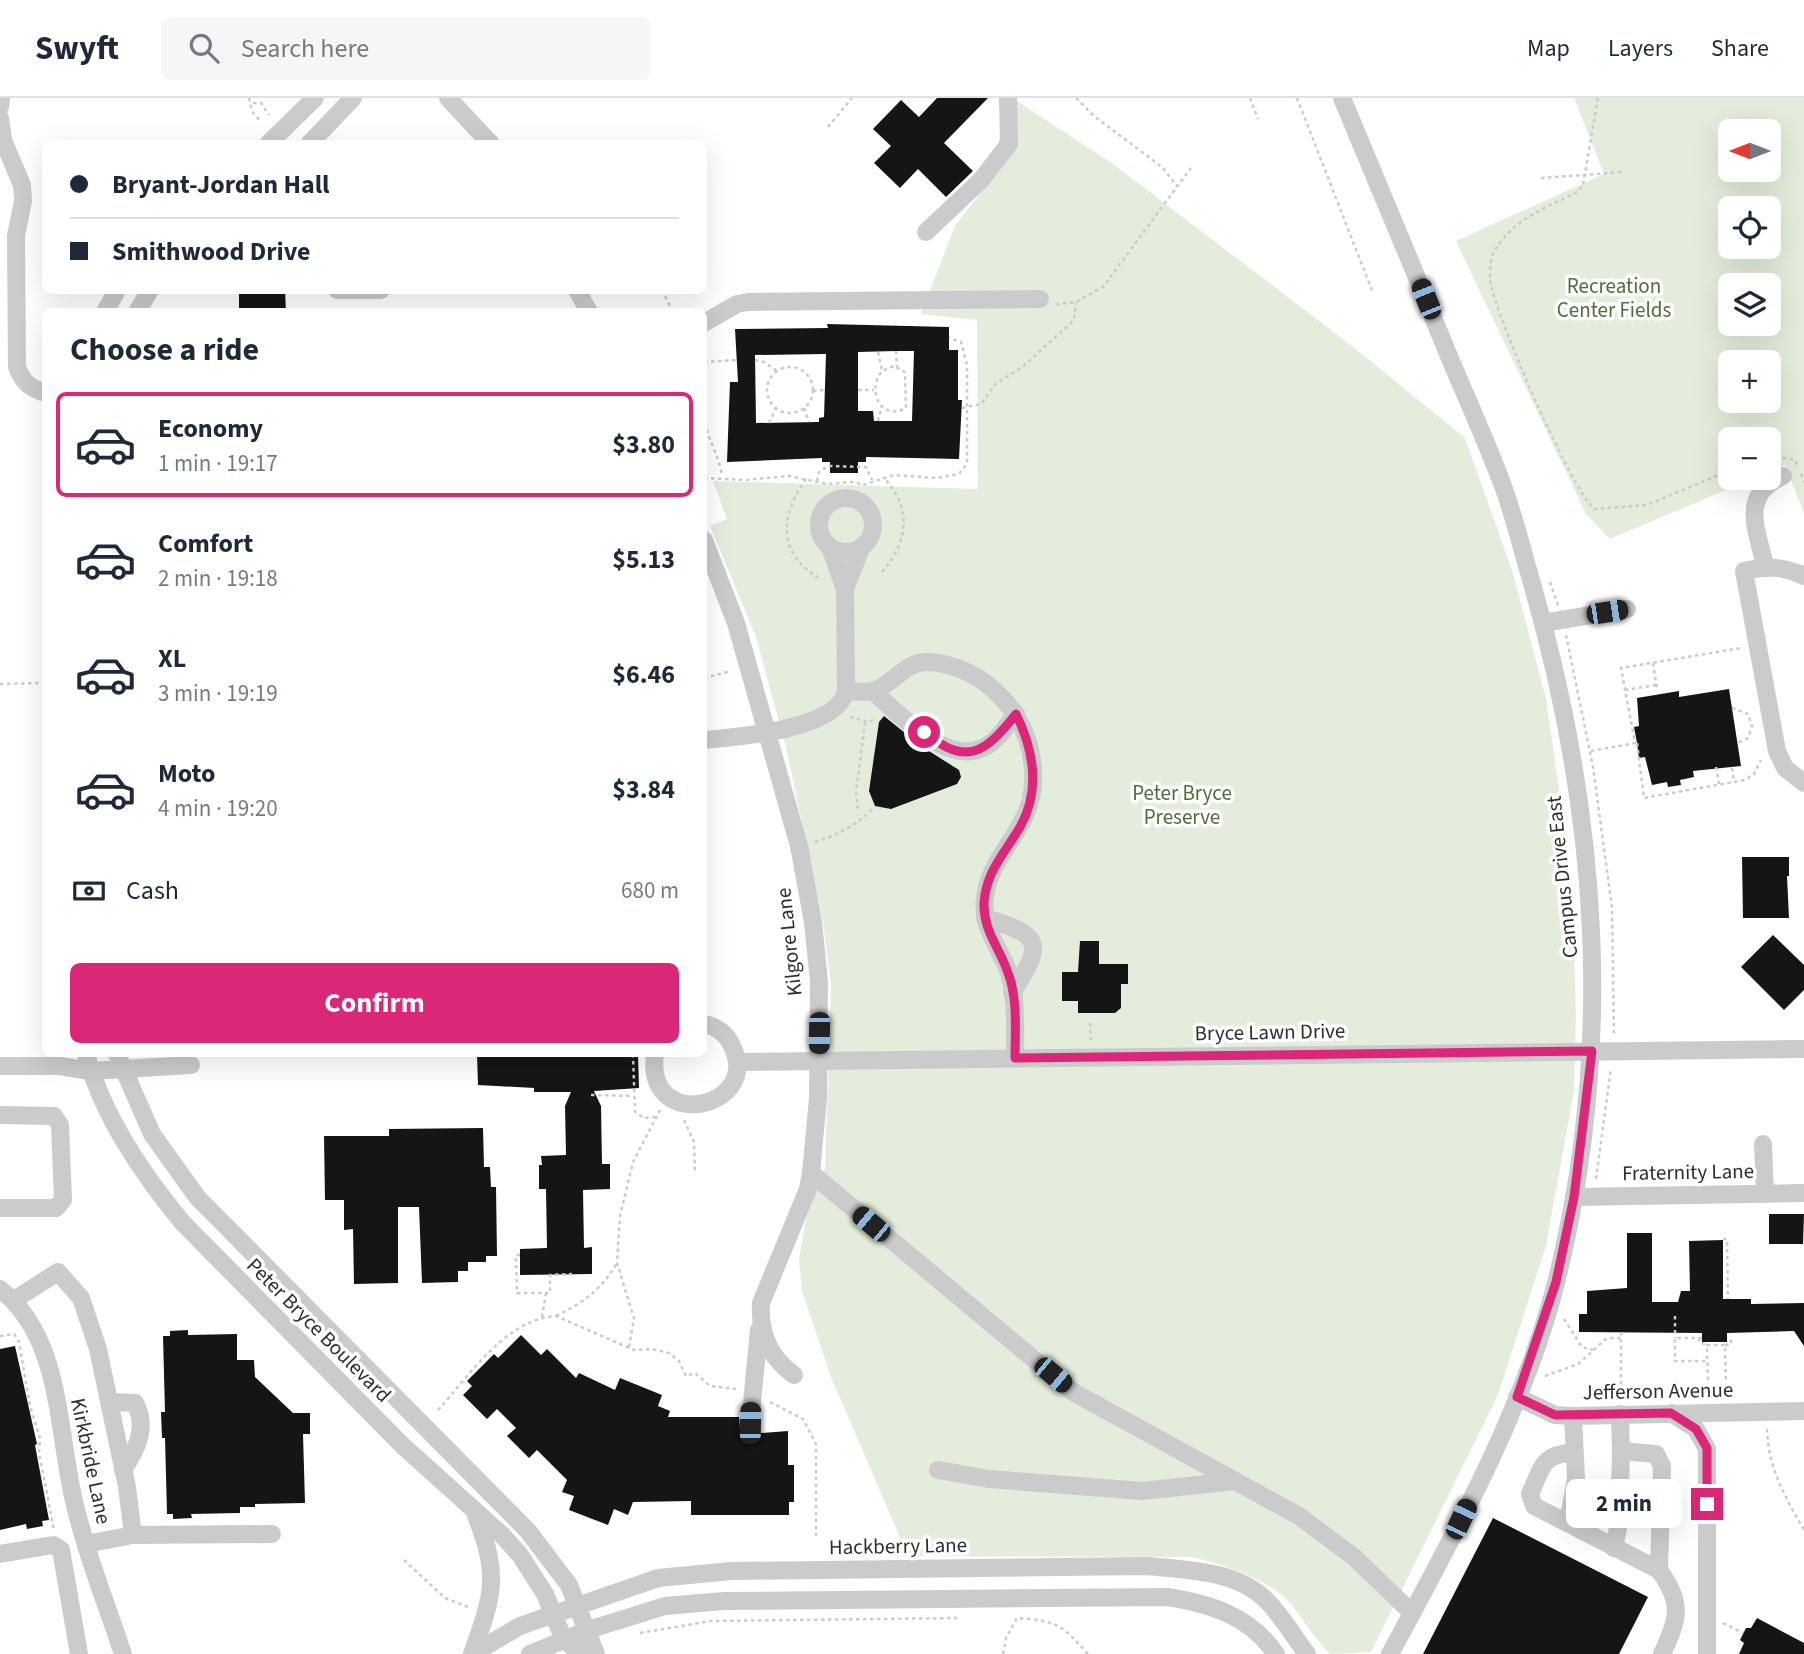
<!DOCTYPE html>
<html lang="en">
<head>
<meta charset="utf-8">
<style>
	body { margin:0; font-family:"Source Sans 3",sans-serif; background:#f6f6f7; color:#1f2937; height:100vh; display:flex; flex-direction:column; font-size:26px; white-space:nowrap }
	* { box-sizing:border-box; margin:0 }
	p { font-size:23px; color:#747a83 }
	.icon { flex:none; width:38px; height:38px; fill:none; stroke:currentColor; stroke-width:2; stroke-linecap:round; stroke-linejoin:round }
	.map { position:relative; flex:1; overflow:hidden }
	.panel { position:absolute; left:42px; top:210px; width:665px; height:749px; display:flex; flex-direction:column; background:#fff; border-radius:10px; box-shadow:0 7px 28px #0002 }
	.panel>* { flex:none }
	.banner { position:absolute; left:42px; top:42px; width:665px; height:154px; border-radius:10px; box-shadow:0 7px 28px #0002; display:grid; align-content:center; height:154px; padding:0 28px; background:#fff }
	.needle { width:46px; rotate:270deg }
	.controls { position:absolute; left:1718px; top:21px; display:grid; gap:14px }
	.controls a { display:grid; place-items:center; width:63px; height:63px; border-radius:10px; background:#fff; box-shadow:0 7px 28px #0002; font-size:35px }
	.end { position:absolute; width:32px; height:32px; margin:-16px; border:9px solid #db2777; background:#fff; box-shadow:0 0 0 4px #fff }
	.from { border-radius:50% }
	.bubble { position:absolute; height:49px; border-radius:10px; background:#fff; box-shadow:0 7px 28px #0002; font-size:23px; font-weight:700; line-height:49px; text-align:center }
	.car { position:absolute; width:21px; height:42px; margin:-21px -10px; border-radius:9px; box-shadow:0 0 5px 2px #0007; background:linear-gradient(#222 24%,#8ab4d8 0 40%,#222 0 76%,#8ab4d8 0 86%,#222 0) }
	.banner b { display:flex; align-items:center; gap:24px; height:66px; font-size:26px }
	.banner b+b { border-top:2px solid #e0e1e3 }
	.banner i { width:18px; height:18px; background:#1f2937 }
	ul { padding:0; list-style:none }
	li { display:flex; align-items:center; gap:21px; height:105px; margin:0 14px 10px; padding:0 14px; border:4px solid transparent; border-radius:10px }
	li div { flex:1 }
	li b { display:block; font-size:26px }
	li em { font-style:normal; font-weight:700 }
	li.active { border-color:#db2777 }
	li>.icon { width:63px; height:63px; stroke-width:1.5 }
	h2 { padding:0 28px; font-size:32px; line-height:84px }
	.pay { display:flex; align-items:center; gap:18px; height:77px; padding:0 28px; font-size:26px }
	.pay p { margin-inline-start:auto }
	.button { display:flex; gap:14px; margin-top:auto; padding:14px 28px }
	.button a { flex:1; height:80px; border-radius:10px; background:#db2777; color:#fff; font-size:28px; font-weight:700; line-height:80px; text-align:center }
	header { display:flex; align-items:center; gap:42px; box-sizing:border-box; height:98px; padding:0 35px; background:#fff; border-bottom:2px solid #e0e1e3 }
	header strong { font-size:33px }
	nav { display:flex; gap:38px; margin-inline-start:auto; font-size:24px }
	.search { width:490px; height:63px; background:#f6f6f7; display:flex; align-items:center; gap:18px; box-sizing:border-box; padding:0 24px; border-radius:10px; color:#747a83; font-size:26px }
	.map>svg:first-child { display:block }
	.green { fill:#e4eddb; fill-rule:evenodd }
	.building { fill:#151515; fill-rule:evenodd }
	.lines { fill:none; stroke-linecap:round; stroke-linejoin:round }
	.path { stroke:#cbcbcb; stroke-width:2.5; stroke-dasharray:3.5 3.5; stroke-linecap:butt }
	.minor { stroke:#cbcbcb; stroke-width:18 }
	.route { stroke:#db2777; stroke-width:9 }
	.labels { text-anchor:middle; stroke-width:7; stroke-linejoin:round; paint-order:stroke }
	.park-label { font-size:21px; fill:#506d38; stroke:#fff }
	.street-label { font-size:21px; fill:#2e2e2e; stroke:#fff }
</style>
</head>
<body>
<header>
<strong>Swyft</strong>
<div class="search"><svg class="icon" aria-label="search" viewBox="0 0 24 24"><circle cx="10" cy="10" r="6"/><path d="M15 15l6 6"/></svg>Search here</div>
<nav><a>Map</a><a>Layers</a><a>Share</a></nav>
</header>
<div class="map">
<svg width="1804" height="1556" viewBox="0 0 1804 1556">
	<rect width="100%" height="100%" fill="#fff"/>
	<g class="green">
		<path d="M1006 0H1012L1113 66 1352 248 1465 340 1513 475 1546 601 1572 781 1576 917 1574 993 1546 1148 1498 1297 1371 1554 1330 1556C1314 1540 1304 1522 1290 1505 1269 1481 1221 1466 1192 1459L908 1458 831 1279 802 1193 799 1161 806 1121 825 1070 831 886 823 824 786 649 756 539 710 428 727 421 713 383 978 391 977 222 921 216 955 128 993 79Z"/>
		<path d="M1574 0H1804V415L1785 367 1769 373V341H1731V380H1754L1610 441 1586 416 1456 143 1604 76ZM1731 33H1769V72H1731ZM1731 110H1769V149H1731ZM1731 187H1769V226H1731ZM1731 264H1769V303H1731Z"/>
	</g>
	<g class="building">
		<path d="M937 0H988L944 45 973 73 946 99 918 71 900 90 874 65 891 48 873 31 901 2 919 19Z"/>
		<path d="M239 192H285L286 214H239Z"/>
		<path d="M827 226 949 229V252H958V302H962L959 361 866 359V364H858V375H830V364H822V360L727 364 730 284H738L735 231 828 230ZM896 253H914L912 323H874L873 313H858V254ZM826 256 824 319 819 320V324L756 325 755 257Z"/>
		<path d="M1729 591 1741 668 1693 673 1694 679 1680 682 1681 687 1668 689 1667 684 1652 687 1645 659 1639 660 1637 645 1634 629 1639 628 1637 600 1679 593V599Z"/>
		<path d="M884 618 921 648 959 672 961 679 957 686 891 711 875 708 869 693 879 624Z"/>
		<path d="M1742 759H1789V778H1787L1789 820H1743Z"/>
		<path d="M1773 837 1804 867V892L1784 912 1741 869Z"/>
		<path d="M1080 843H1099V866H1128V886H1121V910L1115 915H1078V903H1062V874H1078Z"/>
		<path d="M477 956H638L639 990 594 993 601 1008 602 1066H610V1091L583 1092 584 1150 592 1149V1176L520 1177V1151L547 1150 546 1091H539V1067H542L541 1058 566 1057 565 1008 571 994H534V990L478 987Z"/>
		<path d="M483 1030 484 1069H490L491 1089H496L497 1158H486V1164H468V1173H458V1184L422 1185 419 1109H398V1185L354 1186 353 1131 344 1132V1102H325L324 1038H389V1031Z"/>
		<path d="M1769 1116H1804L1803 1146H1769Z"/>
		<path d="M1627 1135H1652V1204H1678L1681 1193H1690L1689 1143 1723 1142V1201H1751V1206L1804 1205V1248L1794 1233 1727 1235V1244H1702V1235L1579 1234V1216H1587V1193L1627 1190Z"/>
		<path d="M188 1232V1237L237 1236V1262H254L255 1279 293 1315H310V1336H303L305 1405 255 1406V1409H240V1415L191 1416 192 1420 173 1421V1416H167L165 1340H162L161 1314H165L163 1238H170V1233Z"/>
		<path d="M521 1237 541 1257 547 1251 576 1280 579 1275 615 1292 620 1280 662 1297 658 1308 670 1313 668 1319H739L740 1330 748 1336 788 1333V1367H794V1404H789V1417H691V1403L633 1404 628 1417 614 1411 608 1427 569 1412 574 1398 562 1394 567 1382 537 1352 529 1360 507 1338 516 1330 497 1311 487 1321 463 1297 472 1288 467 1283 494 1256 498 1260Z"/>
		<path d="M15 1248 37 1346 35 1347 49 1422 42 1423 43 1428 27 1431 26 1426 0 1432V1251Z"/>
		<path d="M1493 1420 1648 1499 1619 1556H1423Z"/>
		<path d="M1757 1520 1804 1545V1556H1739L1744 1545 1740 1542 1746 1530H1751Z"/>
	</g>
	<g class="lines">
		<g class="path">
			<path d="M249 0 252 13 261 24"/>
			<path d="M1076 0 1094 18 1162 69 1177 88"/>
			<path d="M1250 0 1258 21"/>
			<path d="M1297 0 1373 195"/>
			<path d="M1598 0 1583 87 1578 94C1547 109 1510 122 1493 156 1490 162 1490 175 1490 182 1495 217 1570 389 1594 411L1647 407 1731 372"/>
			<path d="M253 5H261L269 17"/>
			<path d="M828 29 852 0"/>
			<path d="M1541 80 1623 74"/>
			<path d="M662 192 673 214"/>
			<path d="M1056 206 1076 204 1103 189 1191 70"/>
			<path d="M896 253 897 269"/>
			<path d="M878 254 882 273C866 292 881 324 906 310L905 274 894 268 882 273"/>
			<path d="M755 262 764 264 777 273"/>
			<path d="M704 264 738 262"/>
			<circle cx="790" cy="292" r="23"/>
			<path d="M704 276V317"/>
			<path d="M858 292H874"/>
			<path d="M813 293 824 292"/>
			<path d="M804 310 809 324"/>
			<path d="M962 310 981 306 995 286 1021 270 1069 227 1074 221 1076 205"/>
			<path d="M704 318C706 340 719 356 722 378"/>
			<path d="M878 323 882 308"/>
			<path d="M769 325 776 310"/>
			<path d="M1769 357 1795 362 1797 367"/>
			<path d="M1801 376 1804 384"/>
			<path d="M704 380 745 382 789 378 827 386 855 384 863 387 894 377 937 380 959 376 967 366V267L961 244 949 240"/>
			<path d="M806 381C779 420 777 456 822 482"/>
			<path d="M817 383 819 374 828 368 866 369 872 382"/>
			<path d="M882 474C909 444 912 408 883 379"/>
			<path d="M1550 484 1558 507"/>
			<path d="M1566 537 1593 669 1612 810 1614 936"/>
			<path d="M1653 565 1657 591"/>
			<path d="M704 580 731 573"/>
			<path d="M0 586 41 585"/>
			<path d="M1625 592 1656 587"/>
			<path d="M1732 610 1748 616 1752 628 1748 640 1738 645"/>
			<path d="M850 619 868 624 877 620"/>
			<path d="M1637 645 1644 700 1745 682 1754 676 1761 662"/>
			<path d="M1591 653 1635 645 1621 570 1741 550"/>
			<path d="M1716 669 1719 686"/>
			<path d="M1732 670 1734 684"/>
			<path d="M858 711 856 694 865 625"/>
			<path d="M815 744C838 737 859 726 875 708"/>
			<path d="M1090 925 1091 942"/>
			<path d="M633 956 635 1014 644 1020 655 1019"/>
			<path d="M591 997 633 998"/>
			<path d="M684 1022 694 1044 695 1075"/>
			<path d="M1596 1081 1611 970"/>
			<path d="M1723 1141H1727L1728 1201"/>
			<path d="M520 1157H516L517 1195H550V1177L572 1176"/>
			<path d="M556 1218C584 1204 601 1192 617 1165"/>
			<path d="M1675 1218V1240"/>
			<path d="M542 1219 546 1195"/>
			<path d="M1564 1221 1582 1249 1593 1252"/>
			<path d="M1621 1234V1290"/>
			<path d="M0 1238 14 1236 19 1244 30 1308 40 1340 39 1355 54 1432"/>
			<path d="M1699 1240V1244L1707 1247"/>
			<path d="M1702 1240H1675V1263H1708"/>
			<path d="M1725 1247H1730L1732 1240"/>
			<path d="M629 1249 634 1220 617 1165 620 1118 633 1064 660 1012"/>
			<path d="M1545 1278 1578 1266 1607 1240H1621"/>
			<path d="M1708 1289 1707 1247H1725L1726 1289"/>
			<path d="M770 1304 803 1321 816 1346V1440"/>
			<path d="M438 1312C469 1278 506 1221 556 1218L634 1252 652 1251 669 1255 679 1263 686 1278 695 1275 710 1288 736 1291"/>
			<path d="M1767 1331C1768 1369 1785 1399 1804 1432"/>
			<path d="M97 1426 103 1416"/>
			<path d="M404 1462 445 1500 468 1509"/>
			<path d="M1723 1525 1743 1535"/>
			<path d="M640 1535 711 1523 957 1520"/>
			<path d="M1003 1556 1006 1540 1017 1520C1057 1523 1061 1526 1088 1556"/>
		</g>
		<g class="minor">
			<path d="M448 0 491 46"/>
			<path d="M1342 0C1377 83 1412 167 1446 251 1465 297 1486 342 1503 388 1514 418 1522 451 1531 482 1598 714 1615 945 1557 1181 1524 1313 1454 1437 1390 1556"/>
			<path d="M0 9 1 0"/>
			<path d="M0 20 3 42 22 87 23 103 16 138 17 269C23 284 29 290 46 295"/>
			<path d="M268 46 315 0"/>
			<path d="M309 46 353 0"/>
			<path d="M926 134 981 82 1009 46 1008 0"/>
			<path d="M337 192H381"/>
			<path d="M577 192 589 214"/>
			<path d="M105 214 117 192"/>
			<path d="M137 214 150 192"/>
			<path d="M704 225 737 206 748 204 1040 201"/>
			<circle cx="846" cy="427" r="27"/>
			<path d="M704 442 736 525 799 748 813 824 819 883 818 1000 811 1075 808 1091 761 1205C759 1235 769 1259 794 1277"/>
			<path d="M1765 468C1757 431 1739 397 1783 378"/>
			<path d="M1804 478C1783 468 1766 468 1744 473L1777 653 1785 670 1804 685"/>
			<path d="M845 491 862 448"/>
			<path d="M1543 525 1627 511"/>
			<path d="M846 593C854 593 865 595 873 593 893 587 905 563 928 564 957 565 984 580 1003 601 1034 634 1044 689 1019 729 1005 754 988 771 985 800 981 831 1000 849 1009 875 1017 901 1015 934 1015 960"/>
			<path d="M872 593C902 617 952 675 991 645 1001 638 1008 626 1016 616"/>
			<path d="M704 642C738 639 837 632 846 593L845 491 830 449"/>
			<path d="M985 820C1043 837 1044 845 1012 895"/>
			<path d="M86 956C103 1018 141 1074 182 1124L403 1348 502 1437 520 1457 545 1496 564 1542 582 1556"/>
			<path d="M117 956 152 1036 197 1099 528 1433 569 1487 596 1556"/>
			<path d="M655 956C644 1036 763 1011 732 948 727 936 716 928 704 926"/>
			<path d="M737 964 1804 951"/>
			<path d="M0 968H60L90 973 191 967"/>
			<path d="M0 1017 54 1018 60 1027 63 1102 56 1110H0"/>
			<path d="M1763 1046 1765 1096"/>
			<path d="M811 1075 1073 1294 1299 1418 1354 1459 1412 1515"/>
			<path d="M1574 1099 1804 1095"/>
			<path d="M0 1191C62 1239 57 1332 74 1403 86 1455 106 1505 123 1556"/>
			<path d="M14 1202 58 1174 81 1200 98 1251 127 1389 133 1437"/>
			<path d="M1517 1299 1555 1317 1573 1318 1804 1313"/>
			<path d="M109 1304 135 1305C148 1329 137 1351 123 1372"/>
			<path d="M1671 1315 1696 1331 1707 1351V1556"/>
			<path d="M750 1325 759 1232"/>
			<path d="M1574 1354C1541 1357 1543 1368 1530 1396L1534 1408 1659 1472 1662 1368 1656 1356 1621 1353 1620 1316"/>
			<path d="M938 1372 989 1381 1142 1393 1235 1383"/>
			<path d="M1568 1425 1576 1380 1573 1318"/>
			<path d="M86 1446 133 1437 272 1436"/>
			<path d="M1614 1450 1619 1425 1621 1353"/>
			<path d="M0 1456 53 1447 61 1452 79 1556"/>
			<path d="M1659 1472C1683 1505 1679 1520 1662 1556"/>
			<path d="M472 1556 520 1528 658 1480 732 1473 1147 1468C1187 1472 1237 1472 1267 1503 1282 1518 1294 1539 1307 1556"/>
			<path d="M472 1556C493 1497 500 1478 476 1418"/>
			<path d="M530 1556 588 1532 665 1508 724 1503 1168 1499C1211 1506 1250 1518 1276 1556"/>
		</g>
	</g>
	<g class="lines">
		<path class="route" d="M924 634C967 669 985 655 1016 616 1033 651 1041 692 1020 729 1005 755 986 773 984 805 983 833 1000 850 1008 875 1018 900 1015 934 1015 960L1592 953 1574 1099 1556 1184 1517 1299 1555 1317 1671 1315 1696 1331 1707 1350V1406"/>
	</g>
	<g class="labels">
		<g class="park-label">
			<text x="1614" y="195">Recreation<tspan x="1614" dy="24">Center Fields</tspan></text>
			<text x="1182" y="702">Peter Bryce<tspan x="1182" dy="24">Preserve</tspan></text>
		</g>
		<g class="street-label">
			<text transform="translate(1562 779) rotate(-96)" y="7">Campus Drive East</text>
			<text transform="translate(789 844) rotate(-96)" y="7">Kilgore Lane</text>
			<text transform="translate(1270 934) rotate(-1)" y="7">Bryce Lawn Drive</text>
			<text transform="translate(1688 1074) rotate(-1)" y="7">Fraternity Lane</text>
			<text transform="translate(319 1232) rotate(45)" y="7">Peter Bryce Boulevard</text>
			<text transform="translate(1658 1293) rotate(-1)" y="7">Jefferson Avenue</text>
			<text transform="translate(91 1363) rotate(78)" y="7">Kirkbride Lane</text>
			<text transform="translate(898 1448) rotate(-1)" y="7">Hackberry Lane</text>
		</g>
	</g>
</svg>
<div class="controls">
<a><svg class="needle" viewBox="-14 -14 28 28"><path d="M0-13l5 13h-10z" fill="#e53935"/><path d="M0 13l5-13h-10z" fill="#747a83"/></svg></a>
<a><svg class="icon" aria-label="locate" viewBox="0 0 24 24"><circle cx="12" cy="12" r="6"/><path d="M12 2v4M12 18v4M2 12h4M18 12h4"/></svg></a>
<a><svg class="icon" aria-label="layers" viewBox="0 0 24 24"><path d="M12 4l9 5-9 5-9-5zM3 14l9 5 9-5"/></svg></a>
<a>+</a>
<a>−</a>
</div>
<i class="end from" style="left:924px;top:634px"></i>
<i class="end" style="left:1707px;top:1406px"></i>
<div class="bubble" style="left:1566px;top:1381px;width:116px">2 min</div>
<i class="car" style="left:1426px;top:201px;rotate:338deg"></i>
<i class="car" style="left:1607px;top:514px;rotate:81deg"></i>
<i class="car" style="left:819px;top:935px;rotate:181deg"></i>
<i class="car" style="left:871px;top:1126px;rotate:310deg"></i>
<i class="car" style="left:1053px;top:1277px;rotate:130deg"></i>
<i class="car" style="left:750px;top:1325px;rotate:1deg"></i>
<i class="car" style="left:1461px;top:1421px;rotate:25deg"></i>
<div class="banner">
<b><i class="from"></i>Bryant-Jordan Hall</b>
<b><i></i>Smithwood Drive</b>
</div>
<section class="panel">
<h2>Choose a ride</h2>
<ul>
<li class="active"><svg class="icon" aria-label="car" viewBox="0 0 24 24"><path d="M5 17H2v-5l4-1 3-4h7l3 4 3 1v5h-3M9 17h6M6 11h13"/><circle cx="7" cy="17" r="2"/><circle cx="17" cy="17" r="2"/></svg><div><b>Economy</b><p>1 min · 19:17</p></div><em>$3.80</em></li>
<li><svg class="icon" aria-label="car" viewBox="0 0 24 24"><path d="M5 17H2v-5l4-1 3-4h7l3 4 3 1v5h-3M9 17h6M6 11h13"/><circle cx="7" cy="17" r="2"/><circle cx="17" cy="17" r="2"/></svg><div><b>Comfort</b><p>2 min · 19:18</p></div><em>$5.13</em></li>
<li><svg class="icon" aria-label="car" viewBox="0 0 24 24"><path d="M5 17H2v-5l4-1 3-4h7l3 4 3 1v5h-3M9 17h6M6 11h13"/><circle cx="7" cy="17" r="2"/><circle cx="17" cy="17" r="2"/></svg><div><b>XL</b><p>3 min · 19:19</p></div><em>$6.46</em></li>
<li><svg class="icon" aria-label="car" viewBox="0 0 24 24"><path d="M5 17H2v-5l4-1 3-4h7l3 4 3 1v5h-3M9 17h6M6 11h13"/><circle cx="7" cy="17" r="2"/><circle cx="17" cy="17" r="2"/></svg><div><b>Moto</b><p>4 min · 19:20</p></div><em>$3.84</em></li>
</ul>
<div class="pay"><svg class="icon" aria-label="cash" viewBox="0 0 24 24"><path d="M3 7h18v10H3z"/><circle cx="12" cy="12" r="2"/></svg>Cash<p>680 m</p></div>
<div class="button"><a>Confirm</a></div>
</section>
</div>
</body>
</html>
